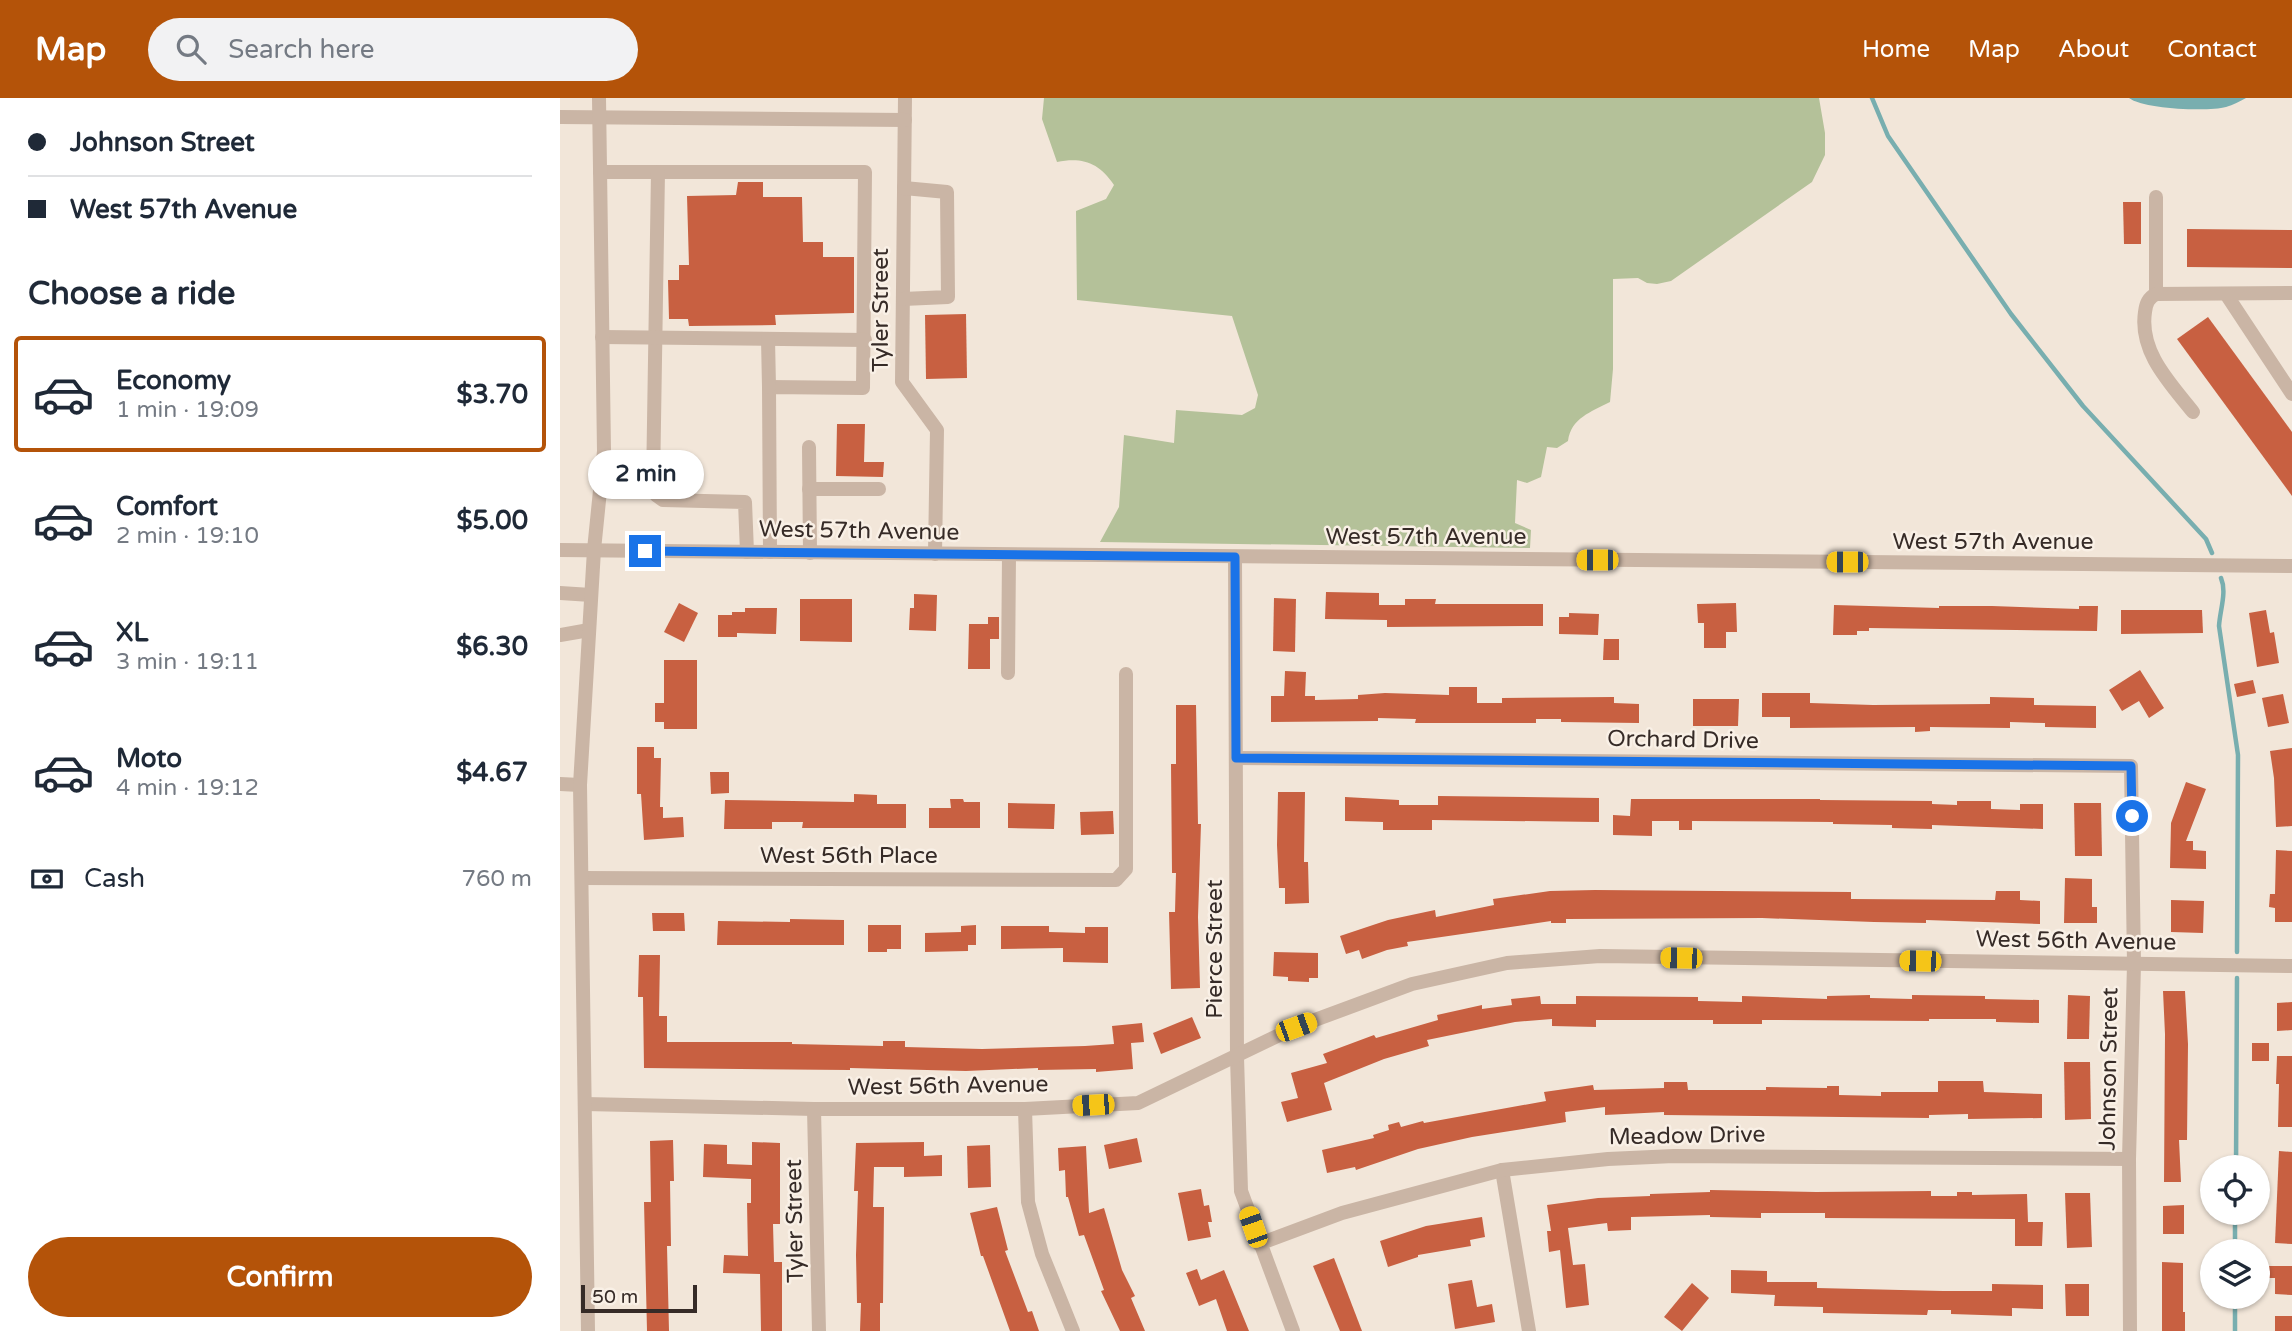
<!DOCTYPE html>
<html lang="en">
<head>
<meta charset="utf-8">
<style>
	body { margin:0; font-family:"Varela Round",sans-serif; background:#f2f2f3; color:#1f2937; height:100vh; display:flex; flex-direction:column; font-size:26px; white-space:nowrap }
	* { box-sizing:border-box; margin:0 }
	p { font-size:23px; color:#747a83 }
	.icon { flex:none; width:38px; height:38px; fill:none; stroke:currentColor; stroke-width:2; stroke-linecap:round; stroke-linejoin:round }
	.map { position:relative; flex:1; overflow:hidden }
	.sheet { display:flex; flex-direction:column; background:#fff; width:560px }
	.sheet>* { flex:none }
	.banner { display:grid; align-content:center; height:154px; padding:0 28px; background:#fff }
	.fabs { position:absolute; left:1640px; top:1057px; display:grid; gap:14px }
	.fabs a { display:grid; place-items:center; width:70px; height:70px; border-radius:50%; background:#fff; box-shadow:0 2px 5px #0004; font-size:35px }
	.scale { position:absolute; left:21px; bottom:18px; width:116px; box-sizing:border-box; padding-left:7px; border:4px solid #362b27; border-top:0; font-size:19px; line-height:24px; white-space:nowrap; color:#362b27; -webkit-text-stroke:5px #f9f0e6; paint-order:stroke }
	.end { position:absolute; width:32px; height:32px; margin:-16px; border:9px solid #1a73e8; background:#fff; box-shadow:0 0 0 4px #fff }
	.from { border-radius:50% }
	.bubble { position:absolute; height:49px; border-radius:24px; background:#fff; box-shadow:0 2px 5px #0004; font-size:23px; font-weight:800; line-height:49px; text-align:center }
	.car { position:absolute; width:21px; height:42px; margin:-21px -10px; border-radius:9px; box-shadow:0 0 5px 2px #0007; background:linear-gradient(#f5c518 24%,#345 0 40%,#f5c518 0 76%,#345 0 86%,#f5c518 0) }
	.banner b { display:flex; align-items:center; gap:24px; height:66px; font-size:26px }
	.banner b+b { border-top:2px solid #e0e1e3 }
	.banner i { width:18px; height:18px; background:#1f2937 }
	ul { padding:0; list-style:none }
	li { display:flex; align-items:center; gap:21px; height:116px; margin:0 14px 10px; padding:0 14px; border:4px solid transparent; border-radius:7px }
	li div { flex:1 }
	li b { display:block; font-size:26px }
	li em { font-style:normal; font-weight:800 }
	li.selected { border-color:#b45309 }
	li>.icon { width:63px; height:63px; stroke-width:1.5 }
	h2 { padding:0 28px; font-size:32px; line-height:84px }
	.pay { display:flex; align-items:center; gap:18px; height:77px; padding:0 28px; font-size:26px }
	.pay p { margin-inline-start:auto }
	.cta { display:flex; gap:14px; margin-top:auto; padding:14px 28px }
	.cta a { flex:1; height:80px; border-radius:42px; background:#b45309; color:#fff; font-size:28px; font-weight:800; line-height:80px; text-align:center }
	header { display:flex; align-items:center; gap:42px; box-sizing:border-box; height:98px; padding:0 35px; background:#b45309; color:#fff }
	header strong { font-size:33px }
	nav { display:flex; gap:38px; margin-inline-start:auto; font-size:24px }
	.search { width:490px; height:63px; background:#f2f2f3; display:flex; align-items:center; gap:18px; box-sizing:border-box; padding:0 24px; border-radius:38px; color:#747a83; font-size:26px }
	main { display:flex; flex:1; min-height:0 }
	.map>svg:first-child { display:block }
	.green { fill:#b4c199 }
	.water { fill:#78aeaf }
	.lines { fill:none; stroke-linecap:round; stroke-linejoin:round }
	.stream { stroke:#78aeaf; stroke-width:4.5 }
	.building { fill:#c86041 }
	.minor { stroke:#cab5a5; stroke-width:14 }
	.route { stroke:#1a73e8; stroke-width:9 }
	.labels { text-anchor:middle; stroke-width:5; stroke-linejoin:round; paint-order:stroke }
	.street-label { font-size:23px; fill:#362b27; stroke:#f9f0e6 }
</style>
</head>
<body>
<header>
<strong>Map</strong>
<div class="search"><svg class="icon" aria-label="search" viewBox="0 0 24 24"><circle cx="10" cy="10" r="6"/><path d="M15 15l6 6"/></svg>Search here</div>
<nav><a>Home</a><a>Map</a><a>About</a><a>Contact</a></nav>
</header>
<main>
<section class="sheet">
<div class="banner">
<b><i class="from"></i>Johnson Street</b>
<b><i></i>West 57th Avenue</b>
</div>
<h2>Choose a ride</h2>
<ul>
<li class="selected"><svg class="icon" aria-label="car" viewBox="0 0 24 24"><path d="M5 17H2v-5l4-1 3-4h7l3 4 3 1v5h-3M9 17h6M6 11h13"/><circle cx="7" cy="17" r="2"/><circle cx="17" cy="17" r="2"/></svg><div><b>Economy</b><p>1 min · 19:09</p></div><em>$3.70</em></li>
<li><svg class="icon" aria-label="car" viewBox="0 0 24 24"><path d="M5 17H2v-5l4-1 3-4h7l3 4 3 1v5h-3M9 17h6M6 11h13"/><circle cx="7" cy="17" r="2"/><circle cx="17" cy="17" r="2"/></svg><div><b>Comfort</b><p>2 min · 19:10</p></div><em>$5.00</em></li>
<li><svg class="icon" aria-label="car" viewBox="0 0 24 24"><path d="M5 17H2v-5l4-1 3-4h7l3 4 3 1v5h-3M9 17h6M6 11h13"/><circle cx="7" cy="17" r="2"/><circle cx="17" cy="17" r="2"/></svg><div><b>XL</b><p>3 min · 19:11</p></div><em>$6.30</em></li>
<li><svg class="icon" aria-label="car" viewBox="0 0 24 24"><path d="M5 17H2v-5l4-1 3-4h7l3 4 3 1v5h-3M9 17h6M6 11h13"/><circle cx="7" cy="17" r="2"/><circle cx="17" cy="17" r="2"/></svg><div><b>Moto</b><p>4 min · 19:12</p></div><em>$4.67</em></li>
</ul>
<div class="pay"><svg class="icon" aria-label="cash" viewBox="0 0 24 24"><path d="M3 7h18v10H3z"/><circle cx="12" cy="12" r="2"/></svg>Cash<p>760 m</p></div>
<div class="cta"><a>Confirm</a></div>
</section>
<div class="map">
<svg width="1732" height="1233" viewBox="0 0 1732 1233">
	<rect width="100%" height="100%" fill="#f2e6d9"/>
	<path class="green" d="M484 0H1259L1265 35V57L1252 84 1111 183 1097 186 1087 185 1078 180 1053 181V271L1050 304C1031 314 1011 320 1008 343L997 350 987 349 981 379 967 385 957 382 955 425 971 432 970 450 540 444 559 409 564 337 614 345 616 312 682 317 695 310 698 297 672 218 517 202 516 113 546 101 554 87C539 65 523 59 497 64L482 21Z"/>
	<path class="water" d="M1569 0H1686C1680 3 1673 7 1666 9 1648 14 1583 11 1569 0Z"/>
	<g class="lines">
		<g class="stream">
			<path d="M1312 0 1328 38 1451 216 1523 308 1646 441 1652 455"/>
			<path d="M1661 480C1667 494 1660 512 1659 528L1678 657 1677 854"/>
			<path d="M1676 1069 1677 880"/>
			<path d="M1675 1153V1115"/>
			<path d="M1675 1233V1199"/>
		</g>
	</g>
	<g class="building">
		<path d="M178 84H203V99H242L243 144H263V159H294V215L215 217 216 227 129 228 128 221H109L108 182H119V167H129L127 98 176 97Z"/>
		<path d="M1563 104H1581V146H1564Z"/>
		<path d="M1627 131 1732 132V170L1627 169Z"/>
		<path d="M406 216 407 280 366 281 365 217Z"/>
		<path d="M1648 219 1732 334V398L1617 241Z"/>
		<path d="M277 326H305L304 364H324L323 379 276 378Z"/>
		<path d="M766 494 819 495V507H845V501H876L875 506H983V528L827 529V522L765 521Z"/>
		<path d="M354 496 377 497 376 533 349 532 350 510H354Z"/>
		<path d="M714 500 736 501 735 554 713 553Z"/>
		<path d="M240 501H292V544L240 543Z"/>
		<path d="M119 505 138 515 124 544 104 534Z"/>
		<path d="M1176 505 1177 534H1166V550H1144V525H1138L1137 506Z"/>
		<path d="M1274 507 1379 510V508H1432L1519 511V508H1538L1537 533 1309 530V533H1297V537H1273Z"/>
		<path d="M185 510H217L216 536 177 535V539H158V517H172V514H185Z"/>
		<path d="M1561 512H1642L1643 535 1561 536Z"/>
		<path d="M1706 512 1710 535 1714 534 1719 565 1697 569 1689 515Z"/>
		<path d="M1009 515 1039 516 1038 537 999 536V519H1009Z"/>
		<path d="M428 519H439V541H430V571H408L409 526H428Z"/>
		<path d="M1044 541H1059V562H1043Z"/>
		<path d="M104 562H137V631H104V624H95V605H104Z"/>
		<path d="M1580 572 1604 610 1589 620 1579 603 1562 613 1549 592Z"/>
		<path d="M725 573 746 574 745 598H755V602L798 601V597L825 595 889 597V589H917V605H942V600L1054 599V605L1079 606V625L1001 624V621H976V625H855L856 621 818 620V623L711 624V598H724Z"/>
		<path d="M1693 582 1696 595 1677 599 1674 586Z"/>
		<path d="M1202 595H1250V605L1313 607 1430 606V599L1474 600V607L1536 608V630L1485 629V625L1450 624V630L1370 629V633L1355 634V629L1230 630V619H1202Z"/>
		<path d="M1723 596 1729 625 1708 629 1702 600Z"/>
		<path d="M1133 601H1179L1178 628H1133Z"/>
		<path d="M616 607H636L638 726H641L638 819 640 890 611 891 609 814H615L616 775H612L611 666H616Z"/>
		<path d="M77 649H94V660H101L100 709H103V720L123 719 124 739 84 742 81 696H77Z"/>
		<path d="M1732 650V728L1716 729 1714 680 1710 653Z"/>
		<path d="M150 674H169V695L151 696Z"/>
		<path d="M1626 684 1646 691 1626 743H1633V752L1646 753V771L1610 770 1611 725Z"/>
		<path d="M718 694H745L744 764H748L749 805 725 806V790H719L717 747Z"/>
		<path d="M294 696 317 697V706H346V730H242L243 724H212V731H164L165 702 294 704Z"/>
		<path d="M878 698 1039 700V724L872 722V732H823V724L785 723V699L839 702V707H878Z"/>
		<path d="M390 701H403L404 704H420V730H369V710H391Z"/>
		<path d="M1071 701H1260V702L1372 703V706L1397 707V703H1431V711L1460 712V706H1483V731L1372 727V731L1332 730V727L1273 726V724L1132 723V732H1119V723H1092V738L1053 737V717L1070 718Z"/>
		<path d="M448 705 495 706 494 731 448 730Z"/>
		<path d="M1514 705H1541L1542 758H1515Z"/>
		<path d="M553 713 554 736 521 737 520 714Z"/>
		<path d="M1716 752 1732 753V824H1715V810L1709 809 1710 796H1715Z"/>
		<path d="M1505 780 1532 781V809H1537V825H1504Z"/>
		<path d="M1035 792 1291 794V801L1435 802 1436 793H1460V802L1480 803V826L1366 822V825L1314 824 1202 820 1006 821V825H991V823L847 844 848 848 827 852 802 861 799 852 786 856 780 838 828 822 875 812 876 819 934 807 933 801 990 793Z"/>
		<path d="M1611 802 1644 803 1643 835 1611 834Z"/>
		<path d="M92 815H124L125 833H93Z"/>
		<path d="M230 821 284 822V847H157L158 823 230 824Z"/>
		<path d="M308 827H341V851H327V854H308Z"/>
		<path d="M416 827V847H408V853L365 854V835L401 834V828Z"/>
		<path d="M441 828H489V834L525 835V829H548V865L503 864V850L441 851Z"/>
		<path d="M714 854 758 855V880H749V884L728 883V879L713 878Z"/>
		<path d="M79 857H100L99 918H107V944H232V946L323 948V943H345V949L422 951 525 948 554 946 552 928 582 925 584 944 571 945 573 971 536 974V971L478 972V970L406 973 290 970V972L84 970 83 899H78Z"/>
		<path d="M1603 893H1625L1628 946 1627 1042H1619L1621 1084H1604L1605 936Z"/>
		<path d="M1310 897V900L1352 901V897L1425 898V901L1479 902V925L1436 924V921H1369V923L1202 922V926H1153V922H1036V929L992 928V921L955 924 867 942 869 948 824 961 764 985 772 1012 727 1024 721 1004 738 1000 731 975 767 965 763 956 814 937 816 940 878 922 877 917 922 907V911L952 907 951 901 980 898 981 906H1016V898L1138 899V903L1182 904V898L1267 901V898Z"/>
		<path d="M1508 897 1530 898 1529 941H1507Z"/>
		<path d="M1732 904V932L1717 933V905Z"/>
		<path d="M632 919 641 940 601 956 593 935Z"/>
		<rect x="1692" y="945" width="17" height="18"/>
		<path d="M1717 958H1732V1029H1718L1719 986H1716Z"/>
		<path d="M1504 964H1530L1531 1021 1505 1022Z"/>
		<path d="M1378 983H1423L1424 994 1482 996V1020L1408 1021V1016L1369 1017V1020L1104 1017V1014L1045 1017V1009L1005 1014 1006 1024 912 1039 858 1051 796 1072 795 1069 767 1075 762 1052 814 1040 813 1037 829 1032 828 1027 839 1024 841 1029 863 1023 864 1025 986 1003 984 994 1033 987 1034 992 1104 990V984H1127L1128 992H1206V989L1267 990V988H1279V997L1321 998V994H1378Z"/>
		<path d="M577 1040 582 1064 549 1071 544 1047Z"/>
		<path d="M113 1042 114 1083H110L111 1148H107L109 1233H87L84 1104H91L90 1043Z"/>
		<path d="M192 1044 220 1045V1126H213L214 1164H222V1233H201L200 1176 163 1175 164 1157 188 1158 187 1105H191V1081L143 1079 144 1046 167 1047V1066L192 1067Z"/>
		<path d="M364 1044V1058L382 1057V1078L344 1079V1069H314L313 1109H324L323 1205H320V1233H300L301 1205H297L296 1157 298 1093H294L296 1045Z"/>
		<path d="M430 1047 431 1089 408 1090 407 1048Z"/>
		<path d="M526 1048 529 1115 544 1110 562 1172 575 1198 571 1200 585 1233H560L541 1193 544 1192 524 1137 519 1138 508 1099H506L505 1072 499 1073 498 1050Z"/>
		<path d="M1719 1053 1732 1054V1146L1715 1145Z"/>
		<path d="M641 1091 644 1108 649 1107 652 1124H648L651 1139 628 1143 618 1095Z"/>
		<path d="M1150 1092 1256 1094 1371 1093V1098H1397V1094H1412V1097L1467 1096 1468 1124H1483L1482 1148H1455V1121L1265 1120V1115H1201V1120L1150 1119V1117L1071 1119V1132L1048 1133 1047 1125 1008 1130 1013 1167 1025 1166 1029 1207 1006 1210 1000 1152 989 1154 987 1133H991L987 1107 1038 1100 1090 1098V1096L1150 1094Z"/>
		<path d="M1505 1095H1530L1532 1149 1507 1150Z"/>
		<path d="M1624 1107V1136H1603V1108Z"/>
		<path d="M437 1109 448 1152 445 1153 468 1214 472 1213 479 1233H450L423 1158H421L410 1115Z"/>
		<path d="M922 1119 925 1139 910 1142 911 1148 858 1157V1159L828 1169 820 1143 866 1128Z"/>
		<path d="M774 1160 802 1233H780L753 1168Z"/>
		<path d="M1602 1164 1623 1165V1214H1625V1233H1602Z"/>
		<path d="M1698 1168H1732V1197L1715 1196V1180H1698Z"/>
		<path d="M637 1171 641 1182 664 1172 689 1233H667L656 1201 639 1208 626 1175Z"/>
		<path d="M1171 1172 1207 1173V1184H1257V1190L1383 1193H1432V1186L1483 1187V1211L1452 1210V1218L1391 1216V1212H1368L1367 1217 1263 1215V1209L1214 1208 1215 1197 1171 1195Z"/>
		<path d="M912 1182 917 1209 932 1206 935 1224 895 1231 888 1186Z"/>
		<path d="M1132 1185 1149 1200 1122 1233 1104 1219Z"/>
		<path d="M1505 1186H1529V1218H1506Z"/>
		<rect x="1715" y="1218" width="17" height="15"/>
	</g>
	<g class="lines">
		<g class="minor">
			<path d="M345 0 342 284 377 332 375 456"/>
			<path d="M0 19 345 22"/>
			<path d="M40 74H305L303 290 209 289 210 454"/>
			<path d="M98 74 93 387 96 397 103 402 185 404 187 454"/>
			<path d="M1596 196V99"/>
			<path d="M1666 196 1732 296"/>
			<path d="M343 201 388 199 387 94 344 90"/>
			<path d="M42 239 305 242"/>
			<path d="M208 241 209 289"/>
			<path d="M1633 314C1610 285 1579 254 1585 214 1586 206 1588 200 1596 196L1732 195"/>
			<path d="M249 349 250 455"/>
			<path d="M249 391H319"/>
			<path d="M0 452 1732 468"/>
			<path d="M675 459 677 959 681 1093 733 1233"/>
			<path d="M0 495 31 497"/>
			<path d="M0 537 29 532"/>
			<path d="M448 575 449 457"/>
			<path d="M676 660 1571 668 1574 866 1569 1061 1570 1233"/>
			<path d="M0 686 20 687"/>
			<path d="M22 780 556 782 566 771V576"/>
			<path d="M25 1006 254 1011H465L578 1005 736 929 852 886 947 865 1040 858 1732 868"/>
			<path d="M254 1011 259 1233"/>
			<path d="M465 1011 468 1104 482 1156 513 1233"/>
			<path d="M942 1072 969 1233"/>
			<path d="M699 1146 782 1115 942 1072 1048 1061 1114 1058 1569 1061"/>
			<path d="M28 1233 20 687 34 452 44 353 39 0"/>
		</g>
	</g>
	<g class="lines">
		<path class="route" d="M85 453 675 459 676 660 1571 668 1572 718"/>
	</g>
	<g class="labels">
		<g class="street-label">
			<text transform="translate(320 212) rotate(-90)" y="8">Tyler Street</text>
			<text transform="translate(299 432) rotate(1)" y="8">West 57th Avenue</text>
			<text x="866" y="446">West 57th Avenue</text>
			<text x="1433" y="451">West 57th Avenue</text>
			<text transform="translate(1123 641) rotate(1)" y="8">Orchard Drive</text>
			<text x="289" y="765">West 56th Place</text>
			<text transform="translate(1516 842) rotate(1)" y="8">West 56th Avenue</text>
			<text transform="translate(654 851) rotate(-90)" y="8">Pierce Street</text>
			<text transform="translate(1548 971) rotate(-89)" y="8">Johnson Street</text>
			<text transform="translate(388 987) rotate(-1)" y="8">West 56th Avenue</text>
			<text transform="translate(1127 1037) rotate(-1)" y="8">Meadow Drive</text>
			<text transform="translate(234 1123) rotate(-91)" y="8">Tyler Street</text>
		</g>
	</g>
</svg>
<div class="fabs">
<a><svg class="icon" aria-label="locate" viewBox="0 0 24 24"><circle cx="12" cy="12" r="6"/><path d="M12 2v4M12 18v4M2 12h4M18 12h4"/></svg></a>
<a><svg class="icon" aria-label="layers" viewBox="0 0 24 24"><path d="M12 4l9 5-9 5-9-5zM3 14l9 5 9-5"/></svg></a>
</div>
<div class="scale">50 m</div>
<i class="end from" style="left:1572px;top:718px"></i>
<i class="end" style="left:85px;top:453px"></i>
<div class="bubble" style="left:28px;top:352px;width:116px">2 min</div>
<i class="car" style="left:1037px;top:462px;rotate:270deg"></i>
<i class="car" style="left:1287px;top:464px;rotate:270deg"></i>
<i class="car" style="left:1121px;top:860px;rotate:271deg"></i>
<i class="car" style="left:1360px;top:863px;rotate:271deg"></i>
<i class="car" style="left:736px;top:929px;rotate:70deg"></i>
<i class="car" style="left:533px;top:1007px;rotate:267deg"></i>
<i class="car" style="left:693px;top:1129px;rotate:341deg"></i>
</div>
</main>
</body>
</html>
